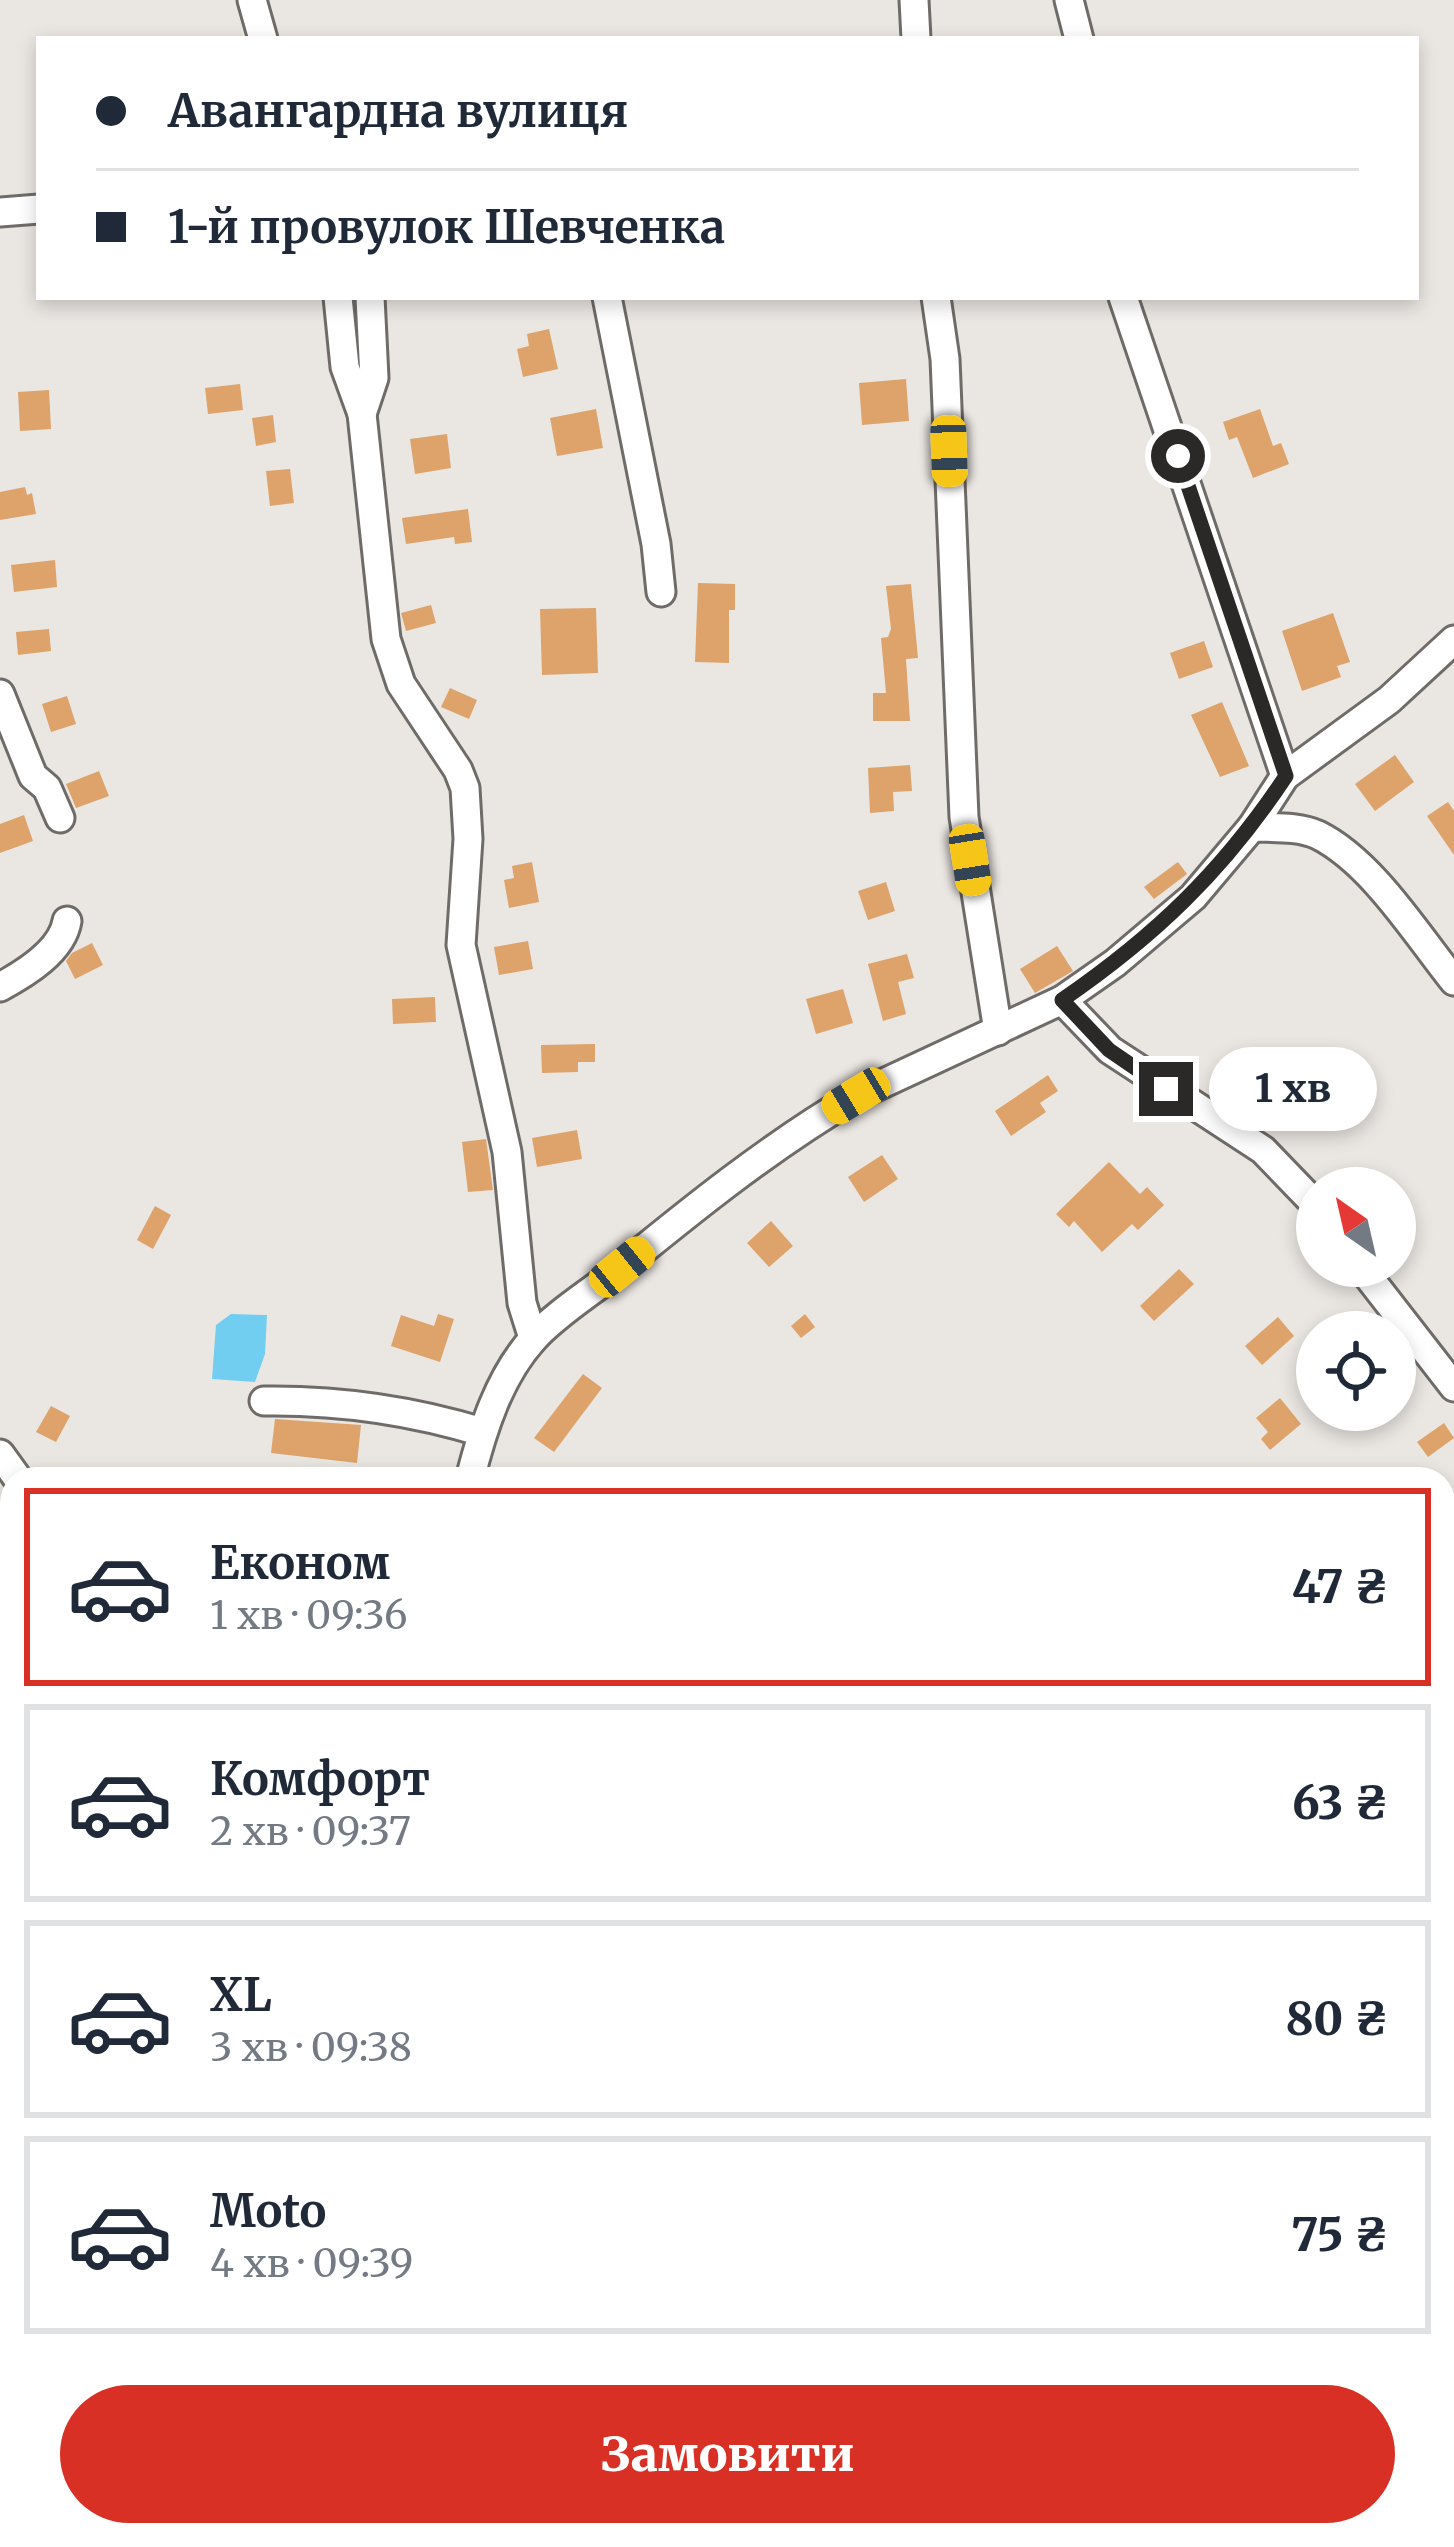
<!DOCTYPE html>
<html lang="uk">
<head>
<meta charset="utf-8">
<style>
	body { margin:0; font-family:Merriweather,serif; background:#f6f6f7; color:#1f2937; height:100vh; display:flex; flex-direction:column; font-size:45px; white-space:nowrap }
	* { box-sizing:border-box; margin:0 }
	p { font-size:39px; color:#747a83 }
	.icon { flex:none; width:66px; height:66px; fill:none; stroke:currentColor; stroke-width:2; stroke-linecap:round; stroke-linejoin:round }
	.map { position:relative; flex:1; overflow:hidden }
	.side { position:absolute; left:0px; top:1467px; width:1455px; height:1080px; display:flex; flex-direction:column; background:#fff; border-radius:36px 36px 0 0; box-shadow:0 6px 18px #0003 }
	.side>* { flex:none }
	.guide { position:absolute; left:36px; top:36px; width:1383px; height:264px; border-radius:0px; box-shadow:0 6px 18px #0003; display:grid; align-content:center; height:264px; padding:0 60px; background:#fff }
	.needle { width:78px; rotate:326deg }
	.controls { position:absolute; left:1296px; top:1167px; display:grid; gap:24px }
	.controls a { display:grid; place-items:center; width:120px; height:120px; border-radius:50%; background:#fff; box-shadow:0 6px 18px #0003; font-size:60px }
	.end { position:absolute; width:54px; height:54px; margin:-27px; border:15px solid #2a2927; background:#fff; box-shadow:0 0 0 6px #fff }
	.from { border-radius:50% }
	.bubble { position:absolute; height:84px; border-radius:42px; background:#fff; box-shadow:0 6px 18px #0003; font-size:39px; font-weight:800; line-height:84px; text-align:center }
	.car { position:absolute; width:36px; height:72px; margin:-36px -18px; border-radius:15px; box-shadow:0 0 9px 3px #0007; background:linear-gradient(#f5c518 24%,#345 0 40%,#f5c518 0 76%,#345 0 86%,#f5c518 0) }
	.guide b { display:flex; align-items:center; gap:42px; height:114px; font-size:45px }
	.guide b+b { border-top:3px solid #e0e1e3 }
	.guide i { width:30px; height:30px; background:#1f2937 }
	ul { padding:21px 0 0; list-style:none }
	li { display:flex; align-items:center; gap:36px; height:198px; margin:0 24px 18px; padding:0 36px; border:6px solid #e0e1e3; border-radius:0px }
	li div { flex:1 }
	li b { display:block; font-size:45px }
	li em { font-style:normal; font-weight:800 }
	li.on { border-color:#d93025 }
	li>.icon { width:108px; height:108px; stroke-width:1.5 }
	.primary-button { display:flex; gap:24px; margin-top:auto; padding:24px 60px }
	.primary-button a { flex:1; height:138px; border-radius:72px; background:#d93025; color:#fff; font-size:48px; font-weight:800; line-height:138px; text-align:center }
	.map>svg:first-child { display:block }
	.water { fill:#72cef1 }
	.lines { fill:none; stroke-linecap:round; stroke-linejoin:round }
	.stream { stroke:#72cef1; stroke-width:6 }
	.building { fill:#dda36a }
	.minor-casing { stroke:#6f6b68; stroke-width:33 }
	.minor { stroke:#fff; stroke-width:27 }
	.route { stroke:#2a2927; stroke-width:15 }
</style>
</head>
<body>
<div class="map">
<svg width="1454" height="2547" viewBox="0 0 1454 2547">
	<rect width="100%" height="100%" fill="#eae6e2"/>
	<g class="water">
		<path d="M231 1314 267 1315 265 1354 255 1382 212 1379 216 1325Z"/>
		<path d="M0 2138 12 2149V2245L0 2240Z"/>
		<path d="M0 2260 12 2268V2324L0 2332Z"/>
	</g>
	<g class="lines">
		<path class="stream" d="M770 2535 777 2547"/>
	</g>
	<g class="building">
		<path d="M549 329 558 369 523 377 517 349 529 346 527 334Z"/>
		<path d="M906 379 909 421 862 425 859 383Z"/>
		<path d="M240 384 243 410 208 414 205 388Z"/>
		<path d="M49 390 51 429 20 431 18 392Z"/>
		<path d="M596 409 603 448 557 456 550 418Z"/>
		<path d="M1260 409 1273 446 1281 443 1289 464 1253 478 1237 437 1229 440 1223 422Z"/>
		<path d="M273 415 276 442 256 446 252 418Z"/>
		<path d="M447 434 451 468 415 474 410 439Z"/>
		<path d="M290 469 294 503 270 506 266 471Z"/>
		<path d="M25 487 27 495 32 493 36 514 0 520V492Z"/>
		<path d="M468 509 472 542 455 544 454 537 406 544 402 518Z"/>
		<path d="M55 560 57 587 14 592 11 565Z"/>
		<path d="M698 583 735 584V610H729V663L695 662Z"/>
		<path d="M911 584 918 658 906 659 910 721H873V693H886L881 638 888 637 891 629 886 586Z"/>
		<path d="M431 605 436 623 406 631 401 613Z"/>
		<path d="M596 608 598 673 542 675 540 609Z"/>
		<path d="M1333 613 1350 662 1337 666 1341 677 1302 691 1282 631Z"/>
		<path d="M49 629 51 651 18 655 16 632Z"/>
		<path d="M1204 641 1213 667 1179 679 1170 653Z"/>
		<path d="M450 688 477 700 469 719 441 707Z"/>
		<path d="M67 696 76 724 51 732 42 704Z"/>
		<path d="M1222 702 1249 766 1220 777 1191 715Z"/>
		<path d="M1395 755 1414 782 1375 811 1355 784Z"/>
		<path d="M910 765 912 791 893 792 894 811 870 813 868 768Z"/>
		<path d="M99 771 109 796 76 808 66 784Z"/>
		<path d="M1448 802 1454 811V855L1427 816Z"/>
		<path d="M24 815 33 841 0 853V824Z"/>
		<path d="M532 862 539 902 509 908 504 880 514 878 512 866Z"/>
		<path d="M1178 862 1187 874 1154 899 1144 887Z"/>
		<path d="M886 882 895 911 868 920 858 891Z"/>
		<path d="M528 941 533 969 499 975 494 947Z"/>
		<path d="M92 943 103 965 75 979 66 961 72 953Z"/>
		<path d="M1057 946 1073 971 1035 993 1020 969Z"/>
		<path d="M907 954 914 978 898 982 906 1014 883 1021 868 964Z"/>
		<path d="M843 989 853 1023 816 1034 806 999Z"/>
		<path d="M435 997 436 1022 393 1024 392 999Z"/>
		<path d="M595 1044V1062H578V1072L542 1073 541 1045Z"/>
		<path d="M1048 1075 1058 1091 1040 1103 1046 1112 1011 1136 995 1111Z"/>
		<path d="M577 1130 582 1159 537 1167 532 1138Z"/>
		<path d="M486 1139 493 1190 468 1192 462 1142Z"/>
		<path d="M882 1155 898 1179 864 1202 848 1177Z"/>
		<path d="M1109 1162 1140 1194 1147 1187 1164 1205 1138 1230 1132 1224 1102 1252 1074 1221 1069 1227 1056 1214Z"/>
		<path d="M155 1206 171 1215 153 1249 137 1240Z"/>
		<path d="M771 1221 793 1246 769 1267 747 1243Z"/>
		<path d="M1179 1269 1194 1284 1154 1321 1140 1306Z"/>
		<path d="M438 1314 454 1319 440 1362 391 1346 401 1315 434 1326Z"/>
		<path d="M805 1314 815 1327 801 1338 791 1326Z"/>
		<path d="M1278 1317 1294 1336 1262 1365 1245 1346Z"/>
		<path d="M583 1374 602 1388 554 1452 534 1438Z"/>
		<path d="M1280 1398 1301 1424 1270 1450 1261 1439 1268 1432 1256 1418Z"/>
		<path d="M51 1406 70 1416 56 1442 36 1432Z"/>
		<path d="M275 1419 361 1425 357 1463 271 1453Z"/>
		<path d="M1444 1423 1454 1438 1428 1457 1417 1442Z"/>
	</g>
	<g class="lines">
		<defs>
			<g id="minor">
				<path d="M252 0 263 39"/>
				<path d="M914 0 916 39"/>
				<path d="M1069 0 1079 39"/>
				<path d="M0 212 39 209"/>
				<path d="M338 297 345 367 362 414 386 639 401 684 458 770 465 788 468 839 461 945 507 1152 522 1303 533 1338"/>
				<path d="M607 297 656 544 661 592"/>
				<path d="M936 297 945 359 964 817 998 1031"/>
				<path d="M1123 297 1285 776"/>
				<path d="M362 414 374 378 370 297"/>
				<path d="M0 694 33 776 47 788 60 818"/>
				<path d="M1252 827C1274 828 1298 826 1318 835 1372 862 1417 935 1454 981"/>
				<path d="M0 987C26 973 62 951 67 921"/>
				<path d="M1062 1000 1110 1050 1263 1150 1317 1206"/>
				<path d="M1360 1266 1454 1387"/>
				<path d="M264 1401C339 1400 410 1410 482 1432"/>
				<path d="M0 1454 18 1479"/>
				<path d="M470 1479C482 1431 499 1376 534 1338 556 1314 587 1295 612 1275 690 1211 769 1147 856 1096L1062 1000 1115 963 1193 897 1252 827 1285 776 1389 700 1454 640"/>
				<path d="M1443 1715 1454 1704"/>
				<path d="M0 1736 12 1724"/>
				<path d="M1443 1990 1454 2002"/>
				<path d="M1443 2101 1454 2091"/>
				<path d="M0 2531 28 2547"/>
				<path d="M1381 2535 1390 2547"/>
				<path d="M272 2547 276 2535"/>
			</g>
		</defs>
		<use href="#minor" class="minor-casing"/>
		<use href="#minor" class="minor"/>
	</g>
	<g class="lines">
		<path class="route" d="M1166 1089 1109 1050 1062 1000C1155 936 1223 871 1286 776L1178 456"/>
	</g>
</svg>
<div class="controls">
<a><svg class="needle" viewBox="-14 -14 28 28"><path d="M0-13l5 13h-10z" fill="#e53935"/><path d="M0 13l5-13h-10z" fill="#747a83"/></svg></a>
<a><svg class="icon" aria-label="locate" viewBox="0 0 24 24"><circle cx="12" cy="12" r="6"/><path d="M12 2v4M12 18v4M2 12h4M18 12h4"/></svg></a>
</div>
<i class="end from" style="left:1178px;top:456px"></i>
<i class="end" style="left:1166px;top:1089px"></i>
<div class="bubble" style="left:1209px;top:1047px;width:168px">1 хв</div>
<i class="car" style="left:949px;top:451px;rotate:178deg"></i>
<i class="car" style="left:970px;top:860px;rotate:171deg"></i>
<i class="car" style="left:856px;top:1096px;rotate:239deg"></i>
<i class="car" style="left:622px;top:1267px;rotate:51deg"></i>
<div class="guide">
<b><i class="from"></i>Авангардна вулиця</b>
<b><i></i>1-й провулок Шевченка</b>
</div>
<section class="side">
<ul>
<li class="on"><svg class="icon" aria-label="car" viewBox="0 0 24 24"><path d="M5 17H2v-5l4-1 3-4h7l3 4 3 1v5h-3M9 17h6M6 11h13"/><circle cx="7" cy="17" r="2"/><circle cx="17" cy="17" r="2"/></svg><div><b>Економ</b><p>1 хв · 09:36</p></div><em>47 ₴</em></li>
<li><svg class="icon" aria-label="car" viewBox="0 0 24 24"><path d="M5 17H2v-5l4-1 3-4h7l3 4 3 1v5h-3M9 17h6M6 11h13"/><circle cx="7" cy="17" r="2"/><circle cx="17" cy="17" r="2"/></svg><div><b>Комфорт</b><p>2 хв · 09:37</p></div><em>63 ₴</em></li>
<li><svg class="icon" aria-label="car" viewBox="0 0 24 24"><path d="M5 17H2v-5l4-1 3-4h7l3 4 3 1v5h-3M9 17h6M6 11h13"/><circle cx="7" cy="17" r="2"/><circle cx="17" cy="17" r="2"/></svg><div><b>XL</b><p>3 хв · 09:38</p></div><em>80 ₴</em></li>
<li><svg class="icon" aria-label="car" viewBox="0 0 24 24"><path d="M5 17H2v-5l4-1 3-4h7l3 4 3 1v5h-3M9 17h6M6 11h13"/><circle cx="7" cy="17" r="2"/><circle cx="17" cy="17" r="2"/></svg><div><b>Moto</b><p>4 хв · 09:39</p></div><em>75 ₴</em></li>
</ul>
<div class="primary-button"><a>Замовити</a></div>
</section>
</div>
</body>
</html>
